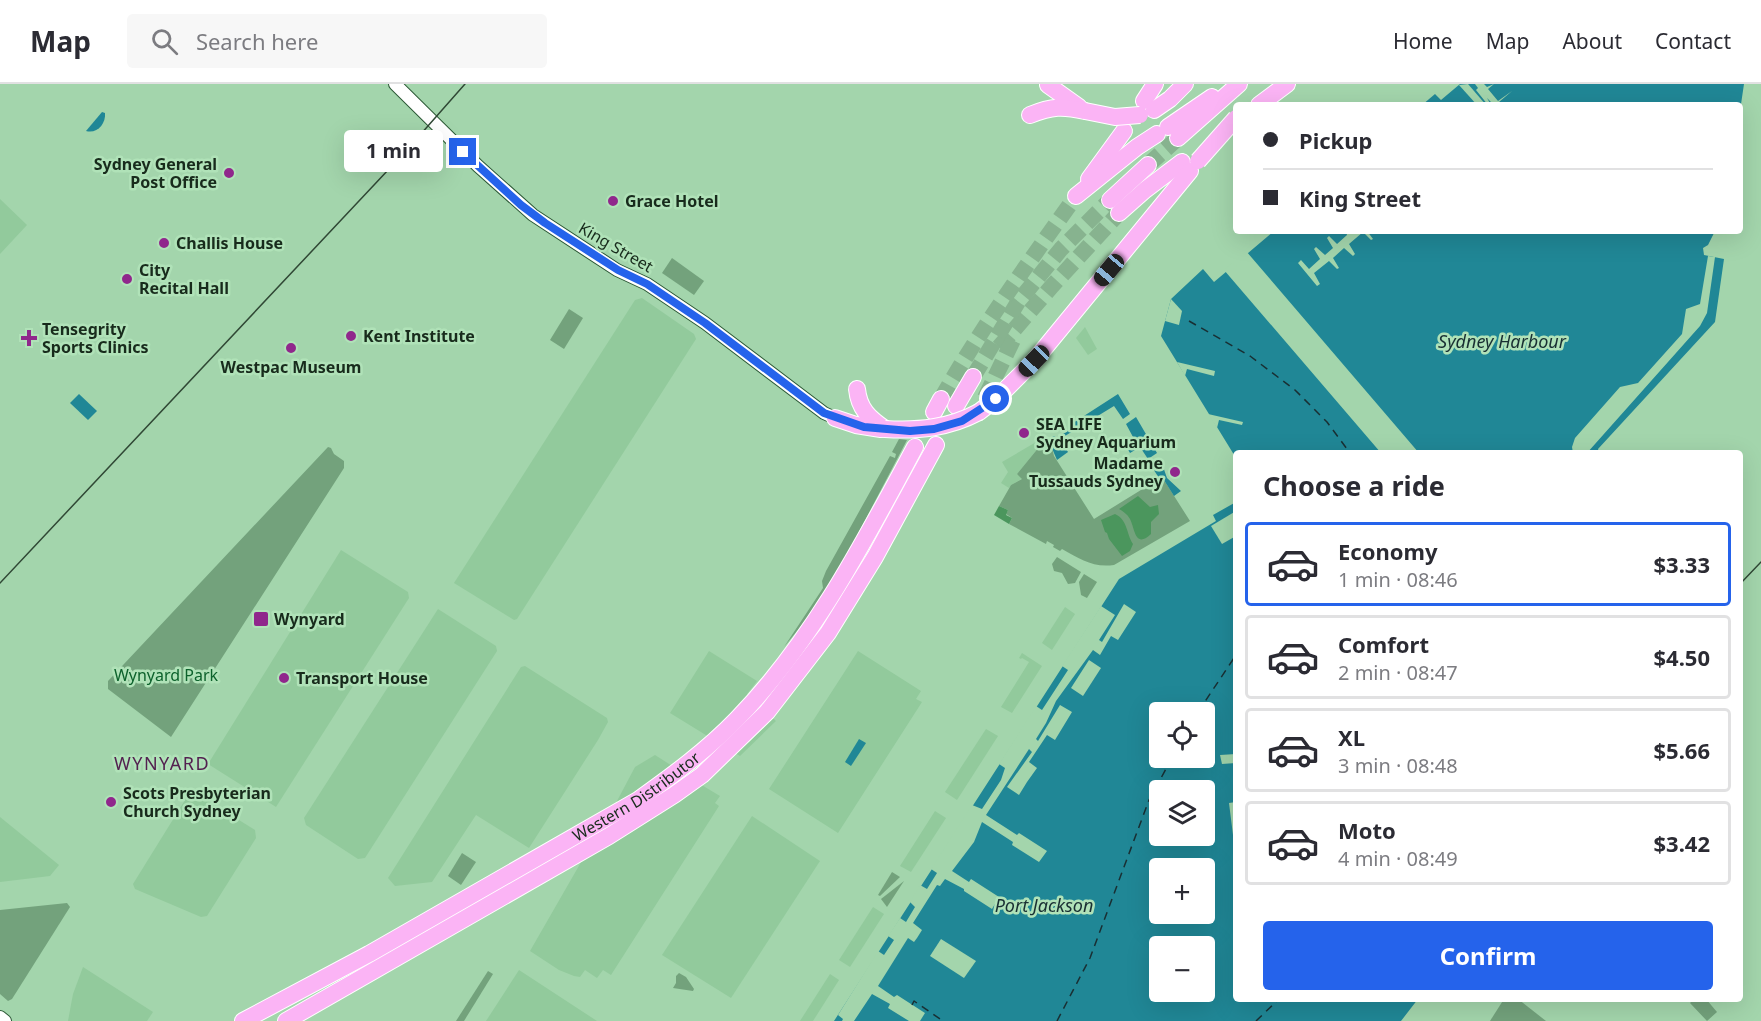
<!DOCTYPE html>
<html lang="en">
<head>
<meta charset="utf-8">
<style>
	body { margin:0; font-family:"Noto Sans",sans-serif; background:#f7f7f7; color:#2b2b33; height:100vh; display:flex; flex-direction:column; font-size:22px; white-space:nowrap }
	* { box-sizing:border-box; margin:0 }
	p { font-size:20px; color:#7c7c81 }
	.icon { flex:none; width:33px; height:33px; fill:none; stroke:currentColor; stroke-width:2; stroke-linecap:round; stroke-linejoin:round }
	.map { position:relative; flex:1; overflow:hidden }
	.sheet { position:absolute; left:1233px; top:366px; width:510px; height:552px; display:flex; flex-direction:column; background:#fff; border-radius:6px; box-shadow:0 6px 24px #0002 }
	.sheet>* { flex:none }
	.top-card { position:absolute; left:1233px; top:18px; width:510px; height:132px; border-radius:6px; box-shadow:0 6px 24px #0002; display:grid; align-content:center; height:132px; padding:0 30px; background:#fff }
	.fabs { position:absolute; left:1149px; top:618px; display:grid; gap:12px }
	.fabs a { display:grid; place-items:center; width:66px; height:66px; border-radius:6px; background:#fff; box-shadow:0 6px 24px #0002; font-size:30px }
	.end { position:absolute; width:27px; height:27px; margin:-14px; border:8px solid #2563eb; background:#fff; box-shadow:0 0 0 3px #fff }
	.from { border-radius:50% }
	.bubble { position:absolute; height:42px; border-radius:6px; background:#fff; box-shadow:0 6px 24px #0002; font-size:20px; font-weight:700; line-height:42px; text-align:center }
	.car { position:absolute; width:18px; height:36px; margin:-18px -9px; border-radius:8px; box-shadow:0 0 4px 2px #0007; background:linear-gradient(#222 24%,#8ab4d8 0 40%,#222 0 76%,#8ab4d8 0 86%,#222 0) }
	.top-card b { display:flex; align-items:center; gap:21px; height:57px; font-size:22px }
	.top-card b+b { border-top:2px solid #e1e1e2 }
	.top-card i { width:15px; height:15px; background:#2b2b33 }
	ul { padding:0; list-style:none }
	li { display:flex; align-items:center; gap:18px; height:84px; margin:0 12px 9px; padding:0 18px; border:3px solid #e1e1e2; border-radius:6px }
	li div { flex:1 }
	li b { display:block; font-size:22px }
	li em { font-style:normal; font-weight:700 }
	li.on { border-color:#2563eb }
	li>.icon { width:54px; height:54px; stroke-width:1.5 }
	h2 { padding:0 30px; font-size:27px; line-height:72px }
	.cta { display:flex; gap:12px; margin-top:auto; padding:12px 30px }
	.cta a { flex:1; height:69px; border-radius:6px; background:#2563eb; color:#fff; font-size:24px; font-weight:700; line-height:69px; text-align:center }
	header { display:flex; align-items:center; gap:36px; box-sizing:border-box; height:84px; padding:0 30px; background:#fff; border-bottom:2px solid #e1e1e2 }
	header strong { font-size:28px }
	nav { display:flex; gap:33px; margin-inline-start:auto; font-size:21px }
	.search { width:420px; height:54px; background:#f7f7f7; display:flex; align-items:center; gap:15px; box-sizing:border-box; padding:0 21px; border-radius:6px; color:#7c7c81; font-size:22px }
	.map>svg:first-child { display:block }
	.built { fill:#92ca9c }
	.green { fill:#73a27c }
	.forest { fill:#4b965d }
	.water { fill:#208796; fill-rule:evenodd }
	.pier { fill:#a3d5ac }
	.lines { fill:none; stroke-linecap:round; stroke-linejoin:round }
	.ferry { stroke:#192f33; stroke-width:1.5; stroke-dasharray:8 6; stroke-linecap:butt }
	.motorway-tunnel { stroke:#87b38f; stroke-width:16; stroke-dasharray:16 8; stroke-linecap:butt }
	.secondary-casing { stroke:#2b5835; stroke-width:14 }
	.motorway-casing { stroke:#fff; stroke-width:18 }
	.secondary { stroke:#fff; stroke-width:12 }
	.motorway { stroke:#fbb4f5; stroke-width:16 }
	.tram { stroke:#304835; stroke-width:1.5 }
	.motorway-bridge-casing { stroke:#fff; stroke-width:18; stroke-linecap:butt }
	.motorway-bridge { stroke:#fbb4f5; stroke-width:16 }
	.route { stroke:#2563eb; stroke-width:8 }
	.poi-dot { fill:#90278c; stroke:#b0e2b8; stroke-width:2 }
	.labels { text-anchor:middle; stroke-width:5; stroke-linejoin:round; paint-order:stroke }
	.poi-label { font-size:16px; font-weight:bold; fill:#182b1c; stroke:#b0e2b8; text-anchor:start }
	.street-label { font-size:16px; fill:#182b1c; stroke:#b0e2b8 }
	.park-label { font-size:16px; fill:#0d622c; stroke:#b0e2b8 }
	.water-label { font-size:18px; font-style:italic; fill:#192f33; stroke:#b0e2b8 }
	.neighbourhood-label { font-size:18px; letter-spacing:1.5px; fill:#532150; stroke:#b0e2b8 }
</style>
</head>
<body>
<header>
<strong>Map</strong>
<div class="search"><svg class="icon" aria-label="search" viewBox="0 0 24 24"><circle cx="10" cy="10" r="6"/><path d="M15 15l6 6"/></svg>Search here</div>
<nav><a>Home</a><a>Map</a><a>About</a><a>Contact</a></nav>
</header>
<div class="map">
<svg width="1761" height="937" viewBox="0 0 1761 937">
	<rect width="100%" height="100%" fill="#a3d5ac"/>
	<g class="built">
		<path d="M0 115 27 141 0 170Z"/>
		<path d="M642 214 694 250 696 255 517 535 514 536 454 499 635 216Z"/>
		<path d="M1085 243 1097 265 1088 271 1076 254Z"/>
		<path d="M1043 354 1044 357 1017 390 1023 394 1011 401 1009 404 1001 399 1008 388 1002 378Z"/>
		<path d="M341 466 408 508 409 514 276 723 208 680Z"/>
		<path d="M1065 523 1075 530 1052 566 1042 559Z"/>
		<path d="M438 525 496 562 497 567 365 774 358 775 306 741 304 734Z"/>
		<path d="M709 567 757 597 747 610 776 637 740 672 670 629Z"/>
		<path d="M858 567 921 607 916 615 922 618 838 749 769 705Z"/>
		<path d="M1022 569 1042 582 1012 629 1001 623 1029 578 1022 574 1021 575 1019 574Z"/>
		<path d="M525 582 607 634 608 638 598 656 529 764 476 731 432 798 395 802 388 794 521 583Z"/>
		<path d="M986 645 998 652 957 716 945 708Z"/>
		<path d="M655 671 691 694 627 729 617 717 635 683Z"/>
		<path d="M700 700 720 712 715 719 719 722 611 891 603 886 597 894 585 886 580 893 574 892 559 886 530 867 584 773Z"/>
		<path d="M190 708H194L255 746 256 754 207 832 201 833 135 805 133 800Z"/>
		<path d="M935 727 946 734 911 788 900 782Z"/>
		<path d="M752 732 820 777 731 914 662 871Z"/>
		<path d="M0 733 59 781 50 792 0 798Z"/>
		<path d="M873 823 884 830 850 883 839 876Z"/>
		<path d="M83 883 153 928 147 937H68L73 910Z"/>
		<path d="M519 886 597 937H486Z"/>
		<path d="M830 890 839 896 813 937H800Z"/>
	</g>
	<g class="green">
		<path d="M672 174 704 197 694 211 662 189Z"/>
		<path d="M569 225 583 234 564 265 550 256Z"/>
		<path d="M899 355 907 356 839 486 810 531 784 563 823 504 822 497 826 487 890 372 895 374 896 370 892 368Z"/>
		<path d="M1044 357 1052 364 1054 372 1094 435 1162 393 1190 437 1114 481C1093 484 1080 475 1062 465L1060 467 1053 463 1054 461 1047 457 1046 460 1009 440 1012 434 1006 430 1008 426 999 422 1011 401 1022 395 1017 390Z"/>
		<path d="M328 363 331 364 334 370 344 377V384L171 653 108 605V597Z"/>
		<path d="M1057 473 1081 488 1075 499 1068 500 1062 489 1054 487 1052 480Z"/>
		<path d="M1084 490 1097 498 1087 514 1081 511 1079 498Z"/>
		<path d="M462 769 476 778 461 801 448 792Z"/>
		<path d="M892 788 900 793 880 812 878 811Z"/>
		<path d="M904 797 887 823 881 815Z"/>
		<path d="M67 819 70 823 12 915 8 917 0 910V826Z"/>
		<path d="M488 887 493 890 464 937H456Z"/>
		<path d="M679 889 686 893 694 905 693 907 673 904 676 899V892Z"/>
		<path d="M1504 915H1518L1546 937H1490Z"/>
		<path d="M1694 915H1701L1703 917 1706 915 1717 928 1707 937 1690 919Z"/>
	</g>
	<g class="forest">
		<path d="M1138 412 1150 423 1158 421 1159 430 1151 438V450C1135 465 1135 445 1130 435 1127 430 1123 427 1119 425Z"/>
		<path d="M999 422 1008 426 1006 431 1012 434 1009 440 994 431Z"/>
		<path d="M1115 430C1128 436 1126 449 1133 460L1130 467 1122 472 1109 455 1107 449 1105 448 1101 436Z"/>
	</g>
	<g class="water">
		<path d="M1460 0H1744L1740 27V21H1422L1435 10 1441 16Z"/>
		<path d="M102 28 105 29C106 40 97 50 86 47Z"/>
		<path d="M1274 147H1715L1708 161 1703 164 1704 171 1724 175 1715 238 1598 365 1599 369H1236V374L1161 252 1171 215 1203 185 1214 198 1233 182 1237 187 1245 181 1241 175Z"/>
		<path d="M79 310 97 327 88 336 70 319Z"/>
		<path d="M1118 310 1130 330 1123 335 1114 322 1060 355 1068 368 1057 376 1048 355 1054 352 1056 354 1075 343 1073 339Z"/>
		<path d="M1136 333 1157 369 1148 375 1140 363 1130 369 1124 359 1133 353 1126 340Z"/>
		<path d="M1160 374 1167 394 1181 407 1174 412 1162 393 1159 394 1150 380Z"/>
		<path d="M1236 418V915H1418L1401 937H834L1119 495 1216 437 1213 431ZM1160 628H1204V674H1160ZM1160 706H1204V752H1160ZM1160 784H1204V830H1160ZM1160 862H1204V908H1160Z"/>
		<path d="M859 655 866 659 851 682 845 678Z"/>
	</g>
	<g class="pier">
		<path d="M1468 0 1486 21H1477L1459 1Z"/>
		<path d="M1475 0H1484L1487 3 1494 0 1488 5 1498 17 1512 7 1499 18 1501 21H1494L1487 14 1491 21H1488L1476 6 1478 4Z"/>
		<path d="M1346 147H1367L1373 155 1371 156 1363 148 1349 160 1355 170 1353 172 1344 164 1333 174 1339 184 1337 185 1329 177 1314 189 1320 200 1317 202 1298 179 1301 176 1309 185 1320 175 1314 165 1316 163 1325 171 1333 164 1327 154 1329 152 1337 160 1347 151Z"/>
		<path d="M1246 167 1419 369H1381L1224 186 1232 179 1238 183 1241 180 1238 174Z"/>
		<path d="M1708 172 1715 173 1707 229 1700 242 1587 369H1573L1572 363 1575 354 1620 303 1638 299 1682 250 1686 225 1700 220Z"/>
		<path d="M1171 215 1182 227 1179 241 1165 237Z"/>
		<path d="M1177 278 1215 287 1214 292 1187 285 1185 292Z"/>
		<path d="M1208 330 1243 338 1242 341 1219 336 1217 344Z"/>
		<path d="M1236 427V452L1222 460 1211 442Z"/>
		<path d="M1124 520 1136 528 1118 556 1111 552 1100 571 1093 566 1056 617 1046 639 1036 655 1038 657 1060 621 1072 628 1055 656 1047 651 1029 678 1037 684 1027 698 1019 711 1007 703 1032 668 1029 665 986 731 1017 751 1019 749 1047 767 1039 778 1012 761 1013 758 982 738 974 758 952 787 969 798 971 795 999 813 992 825 964 807V805L945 795 940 802 937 801 913 839 922 846 917 854 914 858 908 854 878 902 894 913 897 911 925 929 920 937H909L888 924 890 920 872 910 854 937H842L843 935 838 931 878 867 884 871 894 856 888 852 900 834 906 838 915 823 910 818 920 801 927 805 937 789 931 785 972 721 982 725 1001 696 1005 684 999 680 1036 622 1042 626 1068 586 1062 582 1101 522 1115 531 1099 556 1102 558Z"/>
		<path d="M1089 576 1101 584 1083 612 1071 604Z"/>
		<path d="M1236 670V679L1222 680 1220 671Z"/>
		<path d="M1236 718V775L1229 719Z"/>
		<path d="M941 855 976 877 964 894 930 872Z"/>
	</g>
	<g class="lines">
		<g class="ferry">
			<path d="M1189 237 1250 272 1295 306 1327 338 1350 369"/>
			<path d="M1198 628 1236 571"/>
			<path d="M912 921 914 917 943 937"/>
			<path d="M1057 937 1090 874 1149 716 1172 674"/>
			<path d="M1256 937 1279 915"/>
		</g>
		<g class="motorway-tunnel">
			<path d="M1148 81 1178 54"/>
			<path d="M999 263 1052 202 1119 129"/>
			<path d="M973 293 1018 218 1061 165 1110 116"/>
			<path d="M985 314 1014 254"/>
			<path d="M941 315C981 244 1029 178 1076 112"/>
		</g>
		<defs>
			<g id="secondary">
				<path d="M395 0 478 82 533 131 617 186 647 200 705 239 824 329 835 334"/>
				<path d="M0 933 5 937"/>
			</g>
			<g id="motorway">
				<path d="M1048 1 1079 23"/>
				<path d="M1144 17 1155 0"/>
				<path d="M1259 21 1287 0"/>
				<path d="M1154 26 1170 15 1185 0"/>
				<path d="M1030 31C1052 22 1063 22 1085 27"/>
				<path d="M1168 43 1212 13"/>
				<path d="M1178 54 1239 0"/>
				<path d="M1089 95 1124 47"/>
				<path d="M1076 112 1137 63 1157 50"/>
				<path d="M1110 116 1148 81"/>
				<path d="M1119 129 1145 106 1182 78"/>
				<path d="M857 305C859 325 869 334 885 345"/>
				<path d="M956 322 973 293"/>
				<path d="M934 328 941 315"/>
				<path d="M979 328 996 315 1034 277 1190 87"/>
				<path d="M835 334 856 341 881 345"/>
				<path id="s1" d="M243 937 369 870 638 716C673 691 707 666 737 635 813 557 864 458 915 363"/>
				<path d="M286 937 609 752 674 711 702 691 767 628 828 549 875 473 936 361"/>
			</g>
		</defs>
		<use href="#secondary" class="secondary-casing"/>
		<use href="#motorway" class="motorway-casing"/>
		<use href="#secondary" class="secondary"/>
		<use href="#motorway" class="motorway"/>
		<g class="tram">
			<path d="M0 499 405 68 465 0"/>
			<path d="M1740 500 1761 478"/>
		</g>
		<defs>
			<g id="motorway-bridge">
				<path d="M1085 27 1115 33 1140 31"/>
				<path d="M1198 77 1236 34"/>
				<path d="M885 345C919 347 949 344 979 328"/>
			</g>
		</defs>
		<use href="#motorway-bridge" class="motorway-bridge-casing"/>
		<use href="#motorway-bridge" class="motorway-bridge"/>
	</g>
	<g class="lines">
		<path class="route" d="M463 68 521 121 545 139 618 186 647 200 705 239 824 329 864 343 910 347 934 345 962 337 996 315"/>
	</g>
	<g class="poi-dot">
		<circle cx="229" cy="89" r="6"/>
		<circle cx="613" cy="117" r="6"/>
		<circle cx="164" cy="159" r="6"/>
		<circle cx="127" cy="195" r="6"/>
		<circle cx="351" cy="252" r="6"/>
		<path d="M26 245h6v6h6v6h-6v6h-6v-6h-6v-6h6z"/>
		<circle cx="291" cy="264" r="6"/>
		<circle cx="1024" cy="349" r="6"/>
		<circle cx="1175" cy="388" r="6"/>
		<rect x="253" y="527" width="16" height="16" rx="3"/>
		<circle cx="284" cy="594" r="6"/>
		<circle cx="111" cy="718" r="6"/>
	</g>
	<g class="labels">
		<g class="poi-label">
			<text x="217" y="86" text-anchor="end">Sydney General<tspan x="217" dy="18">Post Office</tspan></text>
			<text x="625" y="123">Grace Hotel</text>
			<text x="176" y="165">Challis House</text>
			<text x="139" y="192">City<tspan x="139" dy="18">Recital Hall</tspan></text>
			<text x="42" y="251">Tensegrity<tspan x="42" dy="18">Sports Clinics</tspan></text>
			<text x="363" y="258">Kent Institute</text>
			<text x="291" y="289" text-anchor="middle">Westpac Museum</text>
			<text x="1036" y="346">SEA LIFE<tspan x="1036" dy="18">Sydney Aquarium</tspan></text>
			<text x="1163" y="385" text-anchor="end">Madame<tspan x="1163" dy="18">Tussauds Sydney</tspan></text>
			<text x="274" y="541">Wynyard</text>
			<text x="296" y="600">Transport House</text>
			<text x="123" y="715">Scots Presbyterian<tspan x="123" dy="18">Church Sydney</tspan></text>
		</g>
		<g class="street-label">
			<text transform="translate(616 163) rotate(30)" y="6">King Street</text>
			<text dy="6" stroke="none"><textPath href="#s1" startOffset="453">Western Distributor</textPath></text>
		</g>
		<g class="park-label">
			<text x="166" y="597">Wynyard Park</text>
		</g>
		<g class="water-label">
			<text x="1502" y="264">Sydney Harbour</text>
			<text x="1044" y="828">Port Jackson</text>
		</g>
		<g class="neighbourhood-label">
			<text x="162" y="686">WYNYARD</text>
		</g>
	</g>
</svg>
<div class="fabs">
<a><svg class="icon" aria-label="locate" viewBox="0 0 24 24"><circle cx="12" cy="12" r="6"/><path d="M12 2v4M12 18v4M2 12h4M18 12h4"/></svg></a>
<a><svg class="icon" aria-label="layers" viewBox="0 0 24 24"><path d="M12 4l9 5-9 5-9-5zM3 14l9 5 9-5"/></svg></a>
<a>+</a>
<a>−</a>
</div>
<i class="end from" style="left:996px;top:315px"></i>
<i class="end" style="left:463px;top:68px"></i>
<div class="bubble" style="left:344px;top:46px;width:99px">1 min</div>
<i class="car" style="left:1109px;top:186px;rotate:220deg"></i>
<i class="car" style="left:1034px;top:277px;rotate:224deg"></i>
<div class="top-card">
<b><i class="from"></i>Pickup</b>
<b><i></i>King Street</b>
</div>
<section class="sheet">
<h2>Choose a ride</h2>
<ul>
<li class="on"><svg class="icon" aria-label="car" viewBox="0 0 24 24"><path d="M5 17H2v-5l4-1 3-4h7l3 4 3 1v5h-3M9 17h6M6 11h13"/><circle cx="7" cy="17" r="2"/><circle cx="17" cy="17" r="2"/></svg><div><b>Economy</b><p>1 min · 08:46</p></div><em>$3.33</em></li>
<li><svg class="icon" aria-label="car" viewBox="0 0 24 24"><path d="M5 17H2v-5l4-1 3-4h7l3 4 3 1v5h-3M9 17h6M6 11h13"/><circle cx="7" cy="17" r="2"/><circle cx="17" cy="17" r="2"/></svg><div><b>Comfort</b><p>2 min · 08:47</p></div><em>$4.50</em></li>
<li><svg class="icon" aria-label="car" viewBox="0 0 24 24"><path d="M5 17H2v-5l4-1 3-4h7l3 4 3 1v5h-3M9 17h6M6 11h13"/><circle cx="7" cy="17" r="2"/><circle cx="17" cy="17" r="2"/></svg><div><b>XL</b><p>3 min · 08:48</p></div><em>$5.66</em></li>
<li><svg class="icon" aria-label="car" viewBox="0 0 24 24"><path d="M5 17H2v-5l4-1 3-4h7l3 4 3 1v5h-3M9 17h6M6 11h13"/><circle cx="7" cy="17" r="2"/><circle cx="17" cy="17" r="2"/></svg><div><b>Moto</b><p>4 min · 08:49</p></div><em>$3.42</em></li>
</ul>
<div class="cta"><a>Confirm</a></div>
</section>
</div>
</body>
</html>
